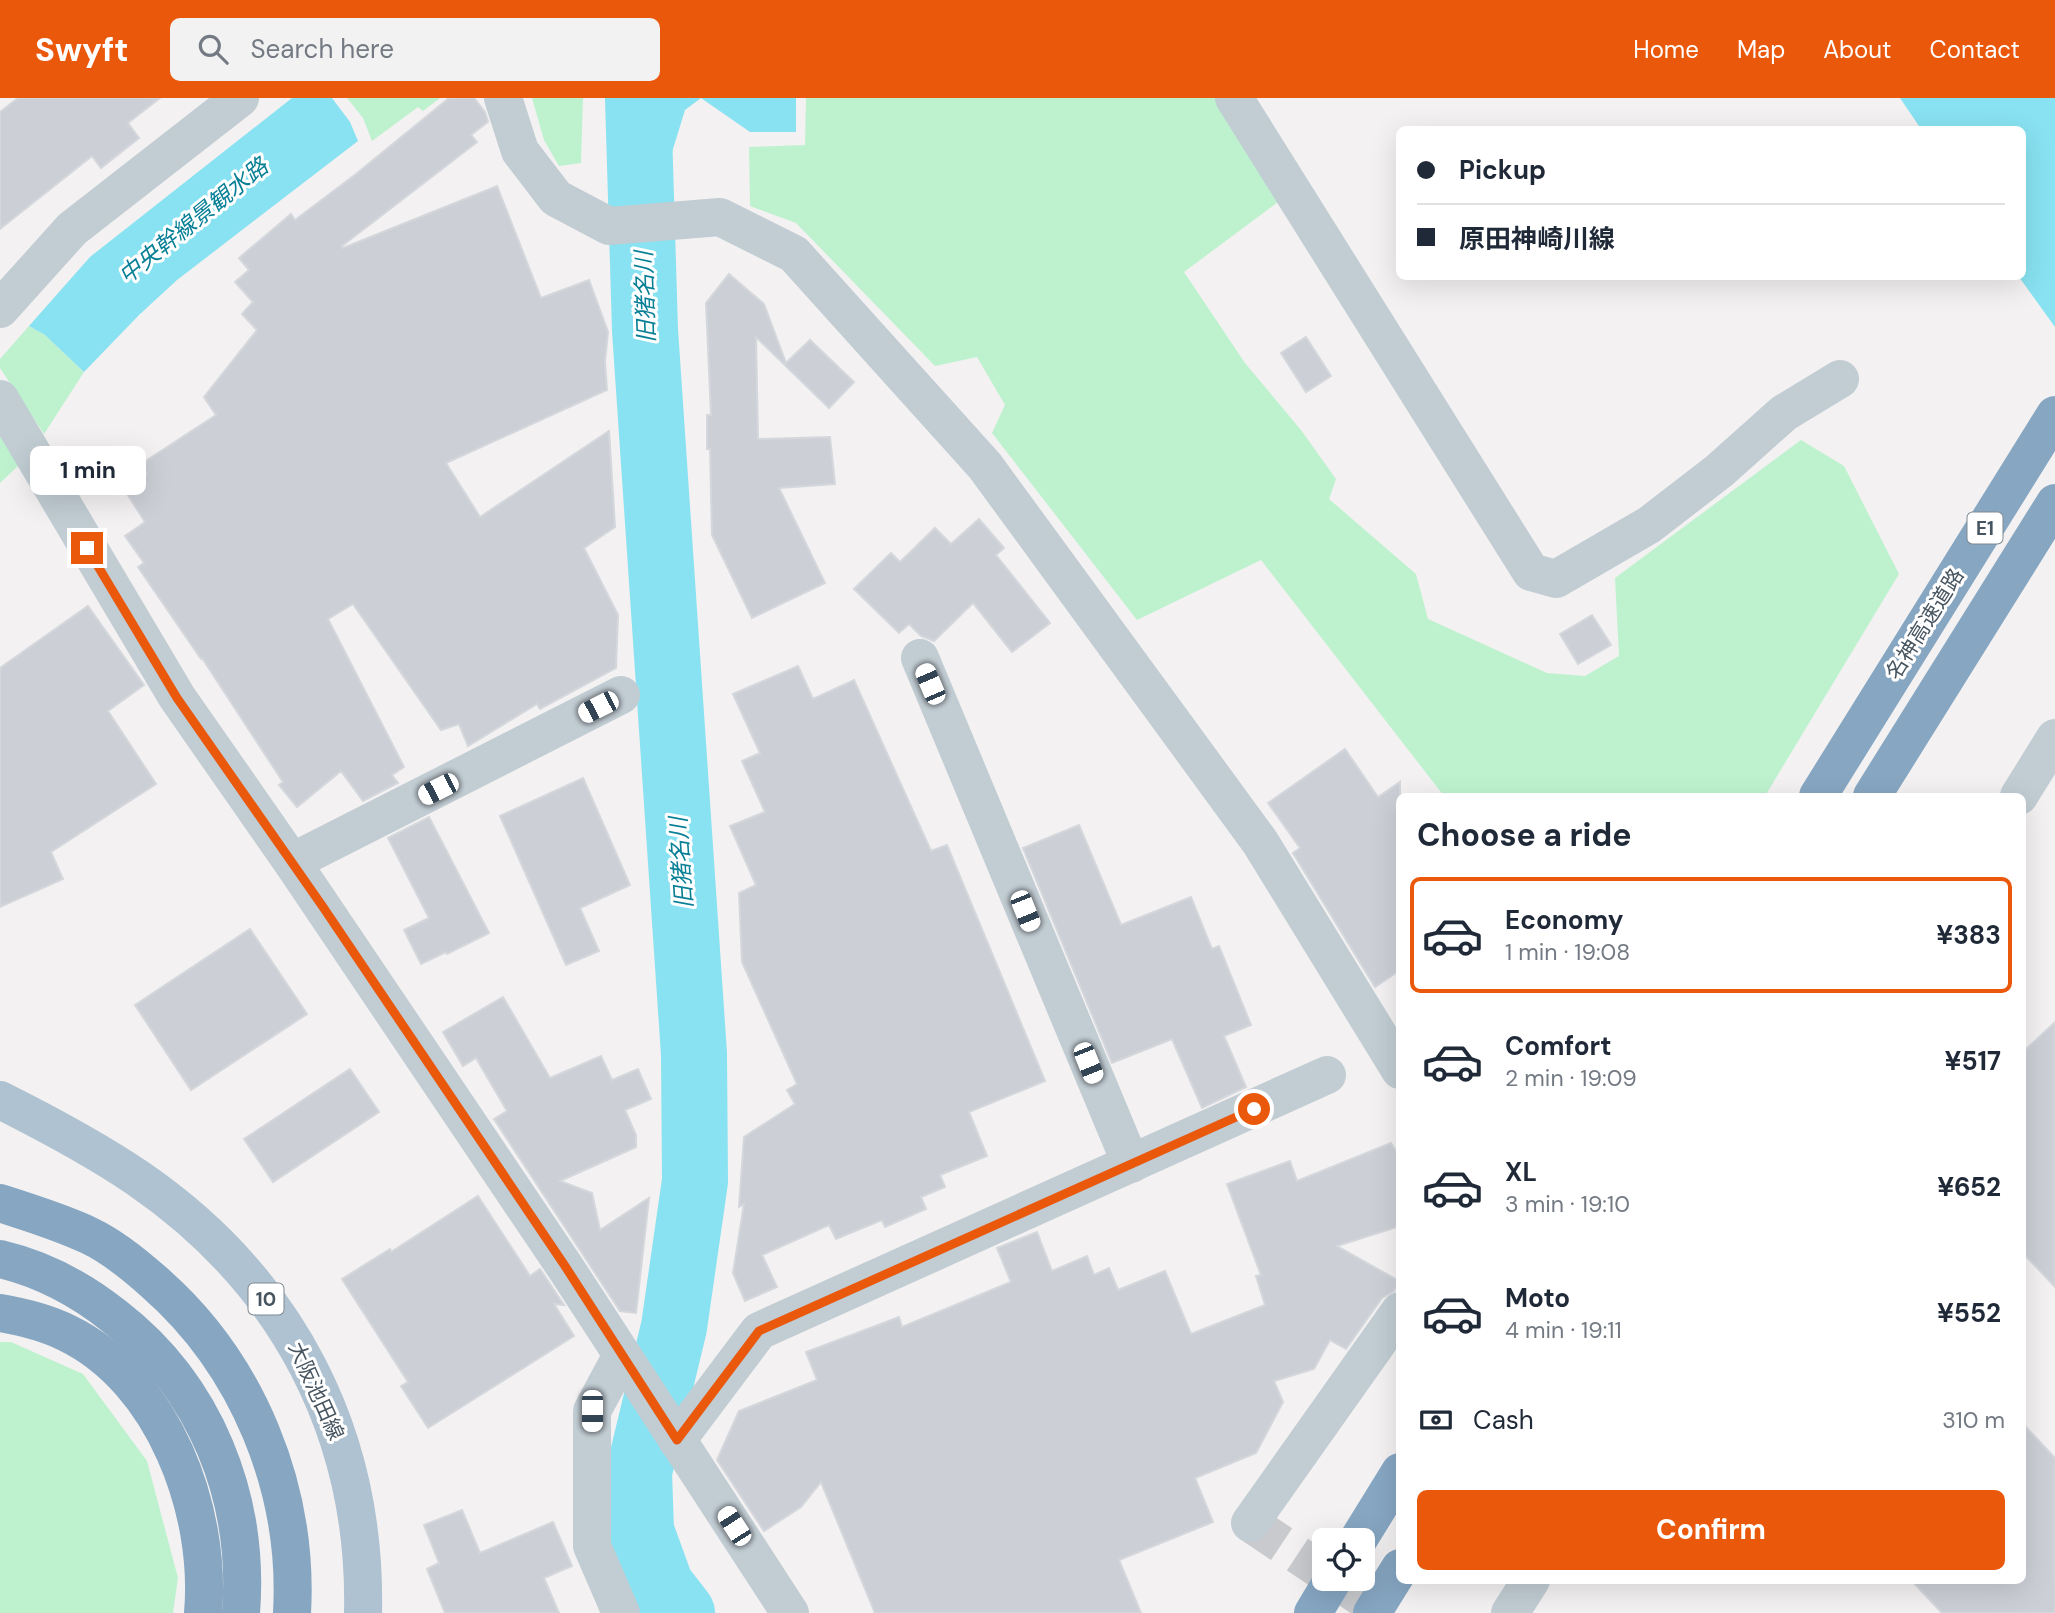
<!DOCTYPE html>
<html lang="en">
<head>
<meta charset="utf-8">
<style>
	body { margin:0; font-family:"DM Sans","Noto Sans JP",sans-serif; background:#f2f2f3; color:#1f2937; height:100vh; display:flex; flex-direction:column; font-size:26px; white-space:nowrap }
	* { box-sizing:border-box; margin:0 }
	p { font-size:23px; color:#747a83 }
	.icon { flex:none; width:38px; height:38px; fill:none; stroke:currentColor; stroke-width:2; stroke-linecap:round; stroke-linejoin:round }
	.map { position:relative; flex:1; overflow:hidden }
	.sheet { position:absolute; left:1396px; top:695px; width:630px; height:791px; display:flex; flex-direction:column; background:#fff; border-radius:10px; box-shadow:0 7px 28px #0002 }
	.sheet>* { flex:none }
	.guide { position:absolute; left:1396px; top:28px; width:630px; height:154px; border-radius:10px; box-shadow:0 7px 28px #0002; display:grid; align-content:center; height:154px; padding:0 21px; background:#fff }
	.buttons { position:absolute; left:1312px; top:1430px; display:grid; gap:14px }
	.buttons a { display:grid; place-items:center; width:63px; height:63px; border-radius:10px; background:#fff; box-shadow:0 7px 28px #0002; font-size:35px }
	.end { position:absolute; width:32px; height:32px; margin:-16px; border:9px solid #ea580c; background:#fff; box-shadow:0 0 0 4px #fff }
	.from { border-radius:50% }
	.bubble { position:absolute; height:49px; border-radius:10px; background:#fff; box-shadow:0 7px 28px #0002; font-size:23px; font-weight:700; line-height:49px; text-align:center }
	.car { position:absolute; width:21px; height:42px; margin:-21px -10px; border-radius:9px; box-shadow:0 0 5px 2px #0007; background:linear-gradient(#fff 24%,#345 0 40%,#fff 0 76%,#345 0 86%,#fff 0) }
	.guide b { display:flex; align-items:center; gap:24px; height:66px; font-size:26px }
	.guide b+b { border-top:2px solid #e0e1e3 }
	.guide i { width:18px; height:18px; background:#1f2937 }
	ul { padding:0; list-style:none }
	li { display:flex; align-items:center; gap:21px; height:116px; margin:0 14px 10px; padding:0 7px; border:4px solid transparent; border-radius:10px }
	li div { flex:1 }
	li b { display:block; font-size:26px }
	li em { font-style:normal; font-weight:700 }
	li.active { border-color:#ea580c }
	li>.icon { width:63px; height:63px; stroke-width:1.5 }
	h2 { padding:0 21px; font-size:32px; line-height:84px }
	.pay { display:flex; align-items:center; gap:18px; height:77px; padding:0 21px; font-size:26px }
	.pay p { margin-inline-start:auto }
	.action { display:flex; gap:14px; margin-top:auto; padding:14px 21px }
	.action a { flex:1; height:80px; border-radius:10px; background:#ea580c; color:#fff; font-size:28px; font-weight:700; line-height:80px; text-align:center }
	header { display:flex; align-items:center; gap:42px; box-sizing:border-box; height:98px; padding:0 35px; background:#ea580c; color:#fff }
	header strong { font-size:33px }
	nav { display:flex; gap:38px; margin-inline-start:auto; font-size:24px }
	.search { width:490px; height:63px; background:#f2f2f3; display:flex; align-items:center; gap:18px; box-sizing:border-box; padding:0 24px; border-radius:10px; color:#747a83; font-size:26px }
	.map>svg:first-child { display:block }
	.green { fill:#bef2cf }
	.water { fill:#88e2f1 }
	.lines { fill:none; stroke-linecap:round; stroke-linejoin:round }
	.river { stroke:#88e2f1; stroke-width:66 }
	.building { fill:#ccd0d6; stroke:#d4d7dc; stroke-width:2 }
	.minor-tunnel { stroke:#c8cacd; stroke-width:38; stroke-dasharray:38 19; stroke-linecap:butt }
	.minor { stroke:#c1ccd3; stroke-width:38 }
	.major { stroke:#afc2d1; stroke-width:38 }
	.highway { stroke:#86a6c2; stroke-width:38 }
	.route { stroke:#ea580c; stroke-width:9 }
	.labels { text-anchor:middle; stroke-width:6; stroke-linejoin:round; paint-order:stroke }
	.shield { fill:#fff; stroke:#7e8890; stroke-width:2 }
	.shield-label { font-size:19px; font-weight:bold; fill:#475560 }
	.street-label { font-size:21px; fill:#475560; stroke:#fff }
	.water-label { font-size:23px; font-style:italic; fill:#077f95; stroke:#fff }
</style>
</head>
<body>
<header>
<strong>Swyft</strong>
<div class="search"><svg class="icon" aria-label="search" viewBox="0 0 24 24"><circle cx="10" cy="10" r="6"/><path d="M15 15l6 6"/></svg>Search here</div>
<nav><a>Home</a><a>Map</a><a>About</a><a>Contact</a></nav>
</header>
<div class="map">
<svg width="2055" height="1515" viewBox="0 0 2055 1515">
	<rect width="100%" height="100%" fill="#f3f1f1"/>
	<g class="green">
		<path d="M347 0H440L423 13 418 9 372 43 363 20Z"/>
		<path d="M532 0H583L581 65 559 68 544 42Z"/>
		<path d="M806 0H1215L1278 104 1184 174 1245 265 1301 332 1336 381 1329 401 1416 476 1428 521 1547 575 1585 578 1619 558 1615 480 1801 342 1844 368 1899 476 1765 698H1444L1261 462 1137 522 992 335 1005 307 977 259 935 268 796 125 750 108 749 49 805 47Z"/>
		<path d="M29 228 45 237 84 274 44 336 0 270V261Z"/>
		<path d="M0 336 21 365 0 385Z"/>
		<path d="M0 1244H11L83 1276 147 1363 178 1480 173 1515H0Z"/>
	</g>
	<g class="water">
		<path d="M292 0H332L350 24 358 43 177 182 139 217 84 274 45 237 29 228 90 159Z"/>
		<path d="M609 0H796V34H750L701 0 685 12 668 67 608 70 612 28Z"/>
		<path d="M1900 0H2055V229L2019 179 2023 178V32L1921 31Z"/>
	</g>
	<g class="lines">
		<path class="river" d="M638 0 645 232 694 956 695 1083 674 1229 639 1374 641 1433 661 1488 682 1515"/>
	</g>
	<g class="building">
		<path d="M18 0H160L128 25 139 40 101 70 92 58 0 131V14Z"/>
		<path d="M449 0H474L485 14 488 24 471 37 477 44 342 148 343 150 497 88 541 200 589 182 608 234 605 264 607 292 446 365 480 419 609 333 615 429 584 450 618 517 616 570 540 611 537 606 468 648 459 626 441 632 353 506 328 521 404 669 392 677 398 685 363 703 341 673 297 709 279 687 283 684 202 560 201 561 138 469 144 465 125 438 145 424 124 391 147 376 141 366 216 317 204 299 257 232 242 216 253 204 235 184 249 172 239 160 291 116 295 122 356 76Z"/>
		<path d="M729 176 764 206 786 265 810 242 854 284 829 310 756 239 758 341 830 339 835 386 779 390 825 485 752 520 712 437 710 351H707V317H711L706 205Z"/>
		<path d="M1306 239 1331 278 1306 294 1281 255Z"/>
		<path d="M979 421 1004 450 996 457 1050 525 1012 554 973 505 934 543 921 538 909 526 899 535 854 491 891 455 900 464 935 430 951 446Z"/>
		<path d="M88 508 144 587 108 613 156 686 51 754 63 781 0 809V570Z"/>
		<path d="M1592 517 1611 547 1578 566 1560 536Z"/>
		<path d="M798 568 813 601 854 582 931 753 947 747 1045 983 969 1014 987 1058 940 1077 945 1089 921 1099 926 1111 885 1129 882 1122 836 1141 829 1127 762 1157 777 1189 745 1203 733 1175 744 1106 739 1109 744 1039 795 1006 787 992 797 986 742 864 739 795 756 787 730 728 765 714 742 663 760 655 733 596Z"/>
		<path d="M1345 651 1378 699 1400 684V872L1375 889 1293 755 1300 750 1268 705Z"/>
		<path d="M583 680 630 787 580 810 599 853 566 867 500 718Z"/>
		<path d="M429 719 489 835 447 856 446 854 421 866 404 832 429 820 388 740Z"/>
		<path d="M1079 727 1121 827 1191 799 1212 851 1219 848 1251 927 1224 938 1246 989 1202 1010 1172 941 1112 965 1023 750Z"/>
		<path d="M250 831 307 916 191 992 135 907Z"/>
		<path d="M503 899 550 980 601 958 612 982 638 971 651 1001 625 1012 636 1037V1049L560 1083 592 1095 600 1132 649 1100 636 1215 620 1213 494 1021 507 1013 476 960 463 968 443 934Z"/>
		<path d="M2055 924V1189L2023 1155V954Z"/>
		<path d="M350 971 379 1014 273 1084 244 1041Z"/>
		<path d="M1391 1045 1400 1059V1128L1337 1148 1399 1183 1394 1193 1382 1200 1346 1251 1330 1242 1314 1271 1274 1283 1283 1304 1256 1355 1195 1380 1213 1424 1119 1462 1141 1515H875L821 1384 801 1409 764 1433 717 1362 739 1313 817 1282 806 1254 899 1219 902 1229 1011 1184 997 1150 1037 1134 1052 1173 1087 1158 1094 1177 1109 1170 1118 1192 1165 1173 1191 1236 1265 1207 1256 1178 1261 1177 1227 1086 1290 1063 1297 1083Z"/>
		<path d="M478 1098 530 1178 540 1171 564 1207 554 1206 574 1238 428 1330 401 1288 408 1284 342 1181 390 1151 391 1154Z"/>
		<path d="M2023 1326 2055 1360V1515H1942L1911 1482H2023Z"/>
		<path d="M462 1412 480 1455 553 1424 572 1468 544 1480 559 1515H445L427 1471 439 1465 424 1427Z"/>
	</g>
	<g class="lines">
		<g class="minor-tunnel">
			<path d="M1250 1425 1325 1475"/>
			<path d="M1333 1480 1384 1515"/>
		</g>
		<g class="minor">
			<path d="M503 0 520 53 556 100 609 128 720 119 794 156 985 368 1260 744 1400 972"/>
			<path d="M1234 0 1531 474 1556 481 1649 427 1719 373 1784 315 1840 281"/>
			<path d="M0 211 72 131 240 0"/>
			<path d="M0 301 177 599 292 764 565 1169 790 1515"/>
			<path d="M920 560 1131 1066"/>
			<path d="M2019 698 2055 640"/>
			<path d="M292 764 621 597"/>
			<path d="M677 1342 759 1233 1327 977"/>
			<path d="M1250 1425 1400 1213"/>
			<path d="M621 1515 592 1448V1313L622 1257"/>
			<path d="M1510 1515 1531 1482"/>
		</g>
		<path class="major" d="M0 1002C48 1026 95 1051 139 1081 287 1183 367 1335 363 1515"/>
		<g class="highway">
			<path d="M1818 698 2055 317"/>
			<path d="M1872 698 2055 405"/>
			<path d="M0 1105C30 1115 61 1124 90 1138 113 1149 135 1167 154 1184 248 1266 299 1391 292 1515"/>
			<path d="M0 1161C43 1171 80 1191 114 1218 206 1289 250 1400 241 1515"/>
			<path d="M0 1215C23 1219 45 1224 67 1235 164 1282 212 1413 203 1515"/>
			<path d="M1358 1442 1400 1374"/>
			<path d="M1313 1515 1334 1480"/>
			<path d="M1372 1515 1400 1470"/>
		</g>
	</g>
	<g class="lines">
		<path class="route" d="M87 450 177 600 323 809 565 1168 677 1342 759 1233 1254 1011"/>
	</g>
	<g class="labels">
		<g class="shield">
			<rect x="1967.5" y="414.5" width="35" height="31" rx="5"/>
			<rect x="248.5" y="1185.5" width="35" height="31" rx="5"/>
		</g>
		<g class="shield-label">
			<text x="1985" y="437">E1</text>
			<text x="266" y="1208">10</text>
		</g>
		<g class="street-label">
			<text transform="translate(1925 526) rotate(-58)" y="7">名神高速道路</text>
			<text transform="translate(316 1293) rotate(66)" y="7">大阪池田線</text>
		</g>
		<g class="water-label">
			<text transform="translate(193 123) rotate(-39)" y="8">中央幹線景観水路</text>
			<text transform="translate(645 199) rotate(-92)" y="8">旧猪名川</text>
			<text transform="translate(681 765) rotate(-94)" y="8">旧猪名川</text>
		</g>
	</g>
</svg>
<div class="buttons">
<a><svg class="icon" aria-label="locate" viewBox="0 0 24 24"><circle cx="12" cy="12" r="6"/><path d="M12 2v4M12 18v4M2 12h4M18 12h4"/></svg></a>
</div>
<i class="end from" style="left:1254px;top:1011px"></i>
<i class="end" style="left:87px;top:450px"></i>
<div class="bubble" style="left:30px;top:348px;width:116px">1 min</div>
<i class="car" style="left:930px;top:586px;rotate:337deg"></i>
<i class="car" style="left:598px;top:609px;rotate:243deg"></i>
<i class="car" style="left:438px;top:691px;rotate:243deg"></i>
<i class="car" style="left:1025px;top:813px;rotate:158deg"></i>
<i class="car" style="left:1088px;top:965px;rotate:158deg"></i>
<i class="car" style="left:592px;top:1313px;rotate:180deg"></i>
<i class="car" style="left:734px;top:1428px;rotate:327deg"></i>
<div class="guide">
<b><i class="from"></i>Pickup</b>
<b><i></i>原田神崎川線</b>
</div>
<section class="sheet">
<h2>Choose a ride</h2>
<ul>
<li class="active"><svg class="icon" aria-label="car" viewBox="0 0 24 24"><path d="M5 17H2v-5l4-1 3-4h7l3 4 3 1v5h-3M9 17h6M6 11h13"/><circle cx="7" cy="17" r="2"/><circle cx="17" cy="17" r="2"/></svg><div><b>Economy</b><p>1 min · 19:08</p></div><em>¥383</em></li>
<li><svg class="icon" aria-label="car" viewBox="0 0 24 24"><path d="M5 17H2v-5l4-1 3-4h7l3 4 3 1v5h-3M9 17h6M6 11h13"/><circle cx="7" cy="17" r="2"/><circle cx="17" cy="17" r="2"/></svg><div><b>Comfort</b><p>2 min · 19:09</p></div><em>¥517</em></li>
<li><svg class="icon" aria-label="car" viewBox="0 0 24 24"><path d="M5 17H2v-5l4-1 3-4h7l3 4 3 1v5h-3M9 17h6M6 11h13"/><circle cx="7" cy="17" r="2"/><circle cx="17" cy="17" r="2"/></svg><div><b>XL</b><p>3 min · 19:10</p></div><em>¥652</em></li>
<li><svg class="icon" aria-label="car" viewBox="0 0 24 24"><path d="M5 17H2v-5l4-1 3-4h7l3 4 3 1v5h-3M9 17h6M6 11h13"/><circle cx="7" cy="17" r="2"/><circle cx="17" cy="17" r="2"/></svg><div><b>Moto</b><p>4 min · 19:11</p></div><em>¥552</em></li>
</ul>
<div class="pay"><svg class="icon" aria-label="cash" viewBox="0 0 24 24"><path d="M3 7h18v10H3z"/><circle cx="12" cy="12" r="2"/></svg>Cash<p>310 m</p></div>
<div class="action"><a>Confirm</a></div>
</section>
</div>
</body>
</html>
